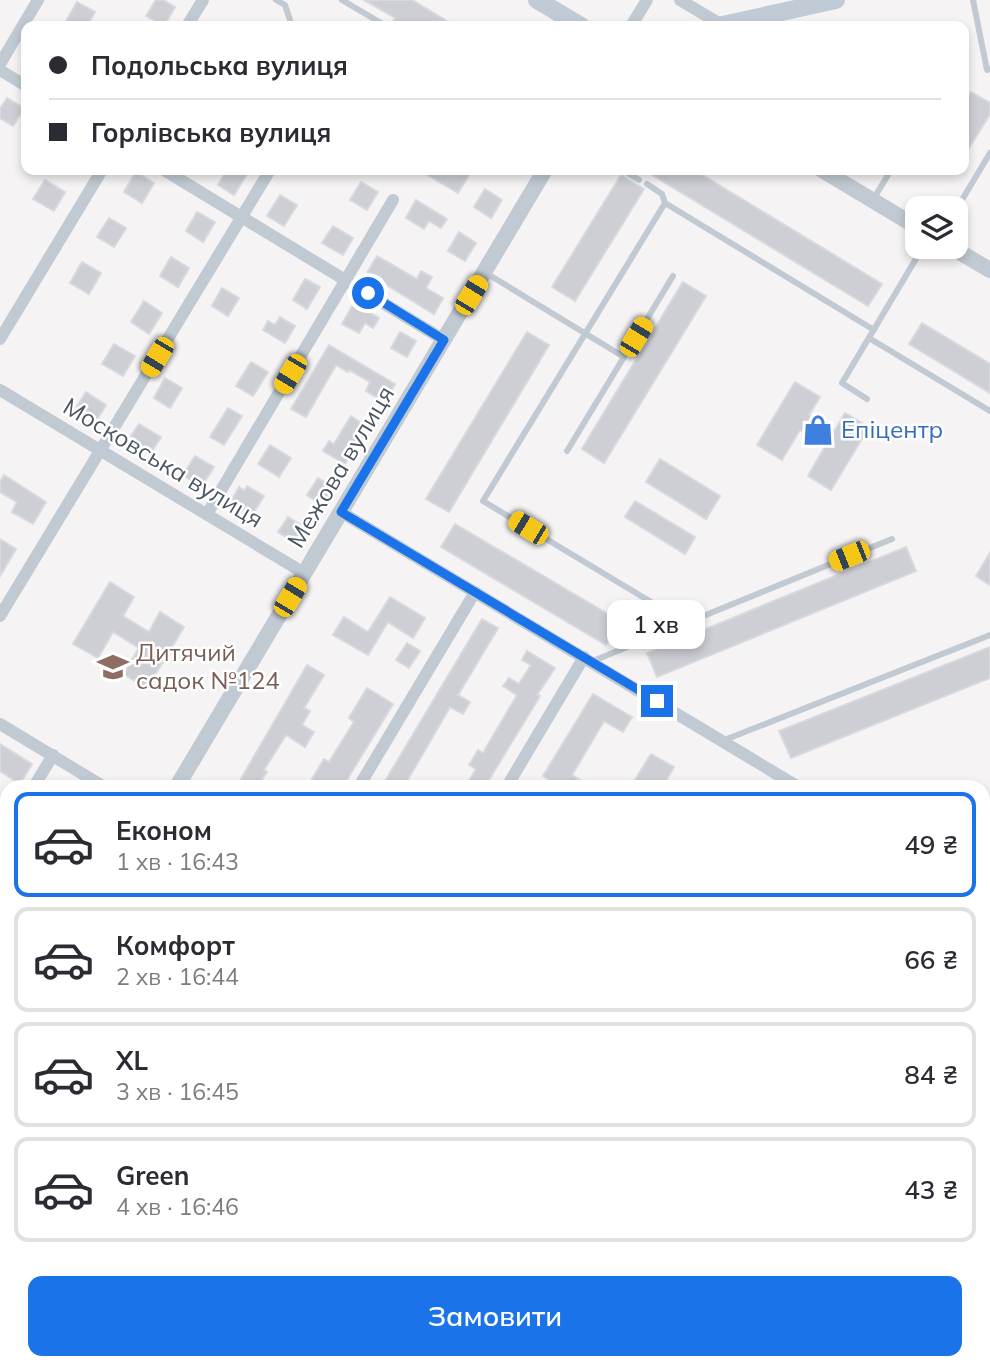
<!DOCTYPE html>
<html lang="uk">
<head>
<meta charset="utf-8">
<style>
	body { margin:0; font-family:Mulish,sans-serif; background:#f7f7f7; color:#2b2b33; height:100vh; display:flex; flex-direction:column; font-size:26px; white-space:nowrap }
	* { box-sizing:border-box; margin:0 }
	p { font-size:23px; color:#7c7c81 }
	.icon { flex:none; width:38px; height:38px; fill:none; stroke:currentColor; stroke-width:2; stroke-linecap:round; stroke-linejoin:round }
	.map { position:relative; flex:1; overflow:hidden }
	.sheet { position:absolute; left:0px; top:780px; width:990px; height:590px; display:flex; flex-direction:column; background:#fff; border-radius:21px 21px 0 0; box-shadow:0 4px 10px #0003 }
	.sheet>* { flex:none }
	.guide { position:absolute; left:21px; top:21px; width:948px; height:154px; border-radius:14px; box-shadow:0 4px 10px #0003; display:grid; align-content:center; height:154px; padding:0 28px; background:#fff }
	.tools { position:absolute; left:905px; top:196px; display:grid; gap:14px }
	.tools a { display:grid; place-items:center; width:63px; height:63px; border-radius:14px; background:#fff; box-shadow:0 4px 10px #0003; font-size:35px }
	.end { position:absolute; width:32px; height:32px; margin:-16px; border:9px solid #1a73e8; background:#fff; box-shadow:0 0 0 4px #fff }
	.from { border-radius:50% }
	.bubble { position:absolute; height:49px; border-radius:14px; background:#fff; box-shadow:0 4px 10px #0003; font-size:23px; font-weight:600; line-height:49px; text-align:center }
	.car { position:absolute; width:21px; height:42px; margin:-21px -10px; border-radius:9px; box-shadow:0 0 5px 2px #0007; background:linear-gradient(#f5c518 24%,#345 0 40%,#f5c518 0 76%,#345 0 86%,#f5c518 0) }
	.guide b { display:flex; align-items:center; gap:24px; height:66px; font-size:26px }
	.guide b+b { border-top:2px solid #e1e1e2 }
	.guide i { width:18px; height:18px; background:#2b2b33 }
	ul { padding:12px 0 0; list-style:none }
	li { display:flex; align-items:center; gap:21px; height:105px; margin:0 14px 10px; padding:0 14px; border:4px solid #e1e1e2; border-radius:14px }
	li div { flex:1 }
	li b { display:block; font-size:26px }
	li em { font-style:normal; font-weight:600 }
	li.current { border-color:#1a73e8 }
	li>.icon { width:63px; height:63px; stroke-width:1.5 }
	.primary-button { display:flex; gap:14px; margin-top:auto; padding:14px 28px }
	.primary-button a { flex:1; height:80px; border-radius:14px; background:#1a73e8; color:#fff; font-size:28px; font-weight:600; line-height:80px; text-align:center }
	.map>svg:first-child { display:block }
	.green { fill:#c3f1d5 }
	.building { fill:#cdcfd5; stroke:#d7d9de; stroke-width:2 }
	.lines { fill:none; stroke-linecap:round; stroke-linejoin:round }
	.service { stroke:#c1cad2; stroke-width:6 }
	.minor { stroke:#c1cad2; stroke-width:12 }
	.tertiary { stroke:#c1cad2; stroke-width:16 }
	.secondary { stroke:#c1cbd6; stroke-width:18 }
	.route { stroke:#1a73e8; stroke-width:9 }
	.labels { text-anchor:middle; stroke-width:5; stroke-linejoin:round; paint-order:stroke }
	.shop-label { font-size:24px; fill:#366cbe; stroke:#fff; text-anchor:start }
	.street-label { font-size:24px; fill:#4a5661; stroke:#fff }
	.education-label { font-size:24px; fill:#785e54; stroke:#fff; text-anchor:start }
</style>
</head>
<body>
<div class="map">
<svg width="990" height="1370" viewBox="0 0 990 1370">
	<rect width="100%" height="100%" fill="#f5f3f3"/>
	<path class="green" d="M444 1363H664L676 1370H456Z"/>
	<g class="building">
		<path d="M156 0H163L175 7 164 26 146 16Z"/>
		<path d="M364 0H412L455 26H398L392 23 395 18Z"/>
		<path d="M77 2 95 12 87 26H72L65 23Z"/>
		<path d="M971 92 990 103V114L964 156V103Z"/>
		<path d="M7 98 24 108 13 126 0 118V109Z"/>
		<path d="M227 170H239L247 174 234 195 218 185Z"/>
		<path d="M419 170H472L458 193Z"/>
		<path d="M644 170H694L882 284 868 306Z"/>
		<path d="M136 172 154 183 142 203 124 192Z"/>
		<path d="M621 175 644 189 575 301 552 287Z"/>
		<path d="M45 180 65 192 54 211 33 199Z"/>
		<path d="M361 182 378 192 367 210 350 200Z"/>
		<path d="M485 189 502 200 491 218 474 207Z"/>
		<path d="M280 195 297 205 284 226 267 216Z"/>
		<path d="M416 200 447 219 441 228 429 221 424 229 406 218Z"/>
		<path d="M197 212 215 222 203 242 186 231Z"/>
		<path d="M109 218 126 228 114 247 97 237Z"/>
		<path d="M333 226 353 238 343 255 322 243Z"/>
		<path d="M459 232 476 243 465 261 448 251Z"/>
		<path d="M377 256 417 279 421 271 432 277 426 288 443 298 434 314 367 273Z"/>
		<path d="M171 257 189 268 178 287 160 276Z"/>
		<path d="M82 262 101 273 89 294 70 283Z"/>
		<path d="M305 279 320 287 307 309 293 300Z"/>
		<path d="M683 282 706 296 604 463 582 449Z"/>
		<path d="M222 288 239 298 228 316 212 306Z"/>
		<path d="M144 301 162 313 149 334 131 322Z"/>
		<path d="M354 303 379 318 373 328 365 323 359 333 342 324Z"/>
		<path d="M280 317 295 326 285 343 263 330 268 321 275 325Z"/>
		<path d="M922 323 990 364V393L909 344Z"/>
		<path d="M400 332 416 341 407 357 391 348Z"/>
		<path d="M527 332 549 345 449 512 426 499Z"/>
		<path d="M114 344 135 356 123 376 102 364Z"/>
		<path d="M329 345 395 384 385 402 366 391 370 382 349 370 348 372 336 365 306 417 291 409Z"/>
		<path d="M251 362 268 372 253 396 236 386Z"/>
		<path d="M165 378 182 388 170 408 154 398Z"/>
		<path d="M795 382 820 397 809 415 835 430 845 413 869 427 831 490 808 476 826 445 800 430 782 460 757 445Z"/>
		<path d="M86 392 106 405 96 421 76 408Z"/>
		<path d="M228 408 242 416 224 445 210 437Z"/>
		<path d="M351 416 367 427 345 464 323 451 329 441 334 444Z"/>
		<path d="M139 424 161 437 151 453 129 439Z"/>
		<path d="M270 445 291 458 279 477 258 464Z"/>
		<path d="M195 456 214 467 201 487 183 475Z"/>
		<path d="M660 459 720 496 706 519 646 482Z"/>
		<path d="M4 475 46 502 33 524 12 512 17 502 0 492V482Z"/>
		<path d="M318 478 333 487 322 505 307 495Z"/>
		<path d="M247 486 264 496 252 515 229 505 239 487 244 491Z"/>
		<path d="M635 501 695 537 685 554 625 517Z"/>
		<path d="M288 517 306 528 297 544 278 532Z"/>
		<path d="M455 524 620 621 606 645 441 547Z"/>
		<path d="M0 539 16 549 0 576Z"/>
		<path d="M906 547 916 571 657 677 647 653Z"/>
		<path d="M990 553V585L976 576Z"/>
		<path d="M110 582 134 597 123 616 149 632 160 612 184 627 147 688 123 674 139 648 113 632 98 658 73 644Z"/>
		<path d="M390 597 425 618 413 638 388 622 368 655 333 635 344 617 368 632Z"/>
		<path d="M482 619 498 628 458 695 470 702 463 714 450 707 403 788H381Z"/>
		<path d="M407 643 420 651 409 668 396 660Z"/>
		<path d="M990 647V678L791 758 779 731Z"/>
		<path d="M527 651 555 668 537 695 540 696 484 788H465L476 769 469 765 478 750 483 753 517 695 503 686 509 678 519 684 531 665 522 660Z"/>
		<path d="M307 665 324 675 304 708 310 711 302 725 314 732 305 747 286 735 264 770 267 772 256 788 241 779Z"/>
		<path d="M367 688 393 704 342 788H326L312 779 324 759 329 762 354 722 349 718Z"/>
		<path d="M593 694 632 717 623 732 604 721 572 775 593 788H562L543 776Z"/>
		<path d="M0 744 32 764 20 784 0 771Z"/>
		<path d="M651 754 674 767 662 788H630Z"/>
	</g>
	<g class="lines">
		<g class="service">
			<path d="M276 0 285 5 292 26"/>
			<path d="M342 0 386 26"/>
			<path d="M973 0 987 70 990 69"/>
			<path d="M623 170 639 180"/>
			<path d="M647 184 662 194 665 203 874 330"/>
			<path d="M874 198 891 170"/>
			<path d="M665 203 483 501 686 623"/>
			<path d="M956 210 990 153"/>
			<path d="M486 273 624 357"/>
			<path d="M869 338 990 411"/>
			<path d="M867 399 842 383 923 247"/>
			<path d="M567 451 673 276"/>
			<path d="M593 661 892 539"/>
			<path d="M722 741 990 635"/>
		</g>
		<g class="minor">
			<path d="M680 0 722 25"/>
			<path d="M187 26 203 0"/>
			<path d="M631 26 647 0"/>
			<path d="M0 64 38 0"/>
			<path d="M0 70 26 86"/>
			<path d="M164 170 444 340"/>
			<path d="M0 339 102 170"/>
			<path d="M0 390 304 573"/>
			<path d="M341 512 800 788"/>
			<path d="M207 514 393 200"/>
			<path d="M0 616 270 170"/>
			<path d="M0 724 106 788"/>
			<path d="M33 788 53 755"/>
			<path d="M358 788 475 592"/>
			<path d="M506 788 584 657"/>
			<path d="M0 843 7 831"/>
			<path d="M984 1025 990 1029"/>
			<path d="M0 1256 7 1260"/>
			<path d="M984 1268 990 1257"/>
			<path d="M166 1363 177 1370"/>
			<path d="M6 1370 10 1363"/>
			<path d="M922 1370 926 1363"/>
		</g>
		<g class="tertiary">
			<path d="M822 170 917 227"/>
			<path d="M951 247 990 270"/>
			<path d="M176 788 545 170"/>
			<path d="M0 1012 7 1017"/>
			<path d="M0 1055 7 1060"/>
			<path d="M0 1082 7 1070"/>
			<path d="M0 1106 7 1110"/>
			<path d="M437 1363 448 1370"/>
			<path d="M671 1363 683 1370"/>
			<path d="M603 1370 607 1363"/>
		</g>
		<g class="secondary">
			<path d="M537 0 581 26"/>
			<path d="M718 26 836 0"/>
		</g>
	</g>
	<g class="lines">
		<path class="route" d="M368 293 444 340 341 512 657 701"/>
	</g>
	<defs>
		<symbol id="shop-bare" viewBox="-9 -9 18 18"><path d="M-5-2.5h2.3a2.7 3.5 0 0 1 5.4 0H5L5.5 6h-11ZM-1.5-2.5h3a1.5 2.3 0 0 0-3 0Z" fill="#3f7fe0" stroke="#fff" stroke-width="2.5" paint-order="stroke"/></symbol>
		<symbol id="school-bare" viewBox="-9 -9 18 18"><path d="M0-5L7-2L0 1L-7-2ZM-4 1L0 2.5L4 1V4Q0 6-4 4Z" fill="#8d6e63" stroke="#fff" stroke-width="2.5" paint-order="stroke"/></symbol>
	</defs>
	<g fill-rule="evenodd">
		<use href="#shop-bare" x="796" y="408" width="44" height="44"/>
		<use href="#school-bare" x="91" y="645" width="44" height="44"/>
	</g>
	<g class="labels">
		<g class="shop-label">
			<text x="841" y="438">Епіцентр</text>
		</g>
		<g class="street-label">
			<text transform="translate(163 463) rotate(31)" y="8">Московська вулиця</text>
			<text transform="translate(341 467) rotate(-59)" y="8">Межова вулиця</text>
		</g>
		<g class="education-label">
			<text x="136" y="661">Дитячий<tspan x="136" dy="28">садок №124</tspan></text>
		</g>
	</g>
</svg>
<div class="tools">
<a><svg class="icon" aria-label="layers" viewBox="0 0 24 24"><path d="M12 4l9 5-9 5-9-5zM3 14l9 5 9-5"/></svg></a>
</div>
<i class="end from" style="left:368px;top:293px"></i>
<i class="end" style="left:657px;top:701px"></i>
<div class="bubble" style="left:607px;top:600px;width:98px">1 хв</div>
<i class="car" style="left:471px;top:295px;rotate:31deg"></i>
<i class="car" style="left:636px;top:337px;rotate:31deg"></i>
<i class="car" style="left:157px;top:357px;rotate:211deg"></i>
<i class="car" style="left:290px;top:374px;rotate:211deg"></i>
<i class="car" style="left:528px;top:528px;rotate:301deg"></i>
<i class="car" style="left:849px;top:556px;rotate:248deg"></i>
<i class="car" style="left:290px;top:597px;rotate:31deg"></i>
<div class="guide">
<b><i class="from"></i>Подольська вулиця</b>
<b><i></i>Горлівська вулиця</b>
</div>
<section class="sheet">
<ul>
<li class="current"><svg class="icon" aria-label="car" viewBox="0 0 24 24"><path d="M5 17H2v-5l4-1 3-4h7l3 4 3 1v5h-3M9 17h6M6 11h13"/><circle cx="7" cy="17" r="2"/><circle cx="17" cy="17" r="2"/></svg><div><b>Економ</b><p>1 хв · 16:43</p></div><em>49 ₴</em></li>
<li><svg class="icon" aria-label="car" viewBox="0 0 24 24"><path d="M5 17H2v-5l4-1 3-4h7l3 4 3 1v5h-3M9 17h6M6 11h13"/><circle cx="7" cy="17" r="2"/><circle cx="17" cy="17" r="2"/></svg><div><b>Комфорт</b><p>2 хв · 16:44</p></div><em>66 ₴</em></li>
<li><svg class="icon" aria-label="car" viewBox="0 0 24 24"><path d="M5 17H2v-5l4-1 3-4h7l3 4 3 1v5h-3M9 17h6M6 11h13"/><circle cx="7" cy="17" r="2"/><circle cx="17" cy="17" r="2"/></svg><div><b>XL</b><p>3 хв · 16:45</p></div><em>84 ₴</em></li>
<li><svg class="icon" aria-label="car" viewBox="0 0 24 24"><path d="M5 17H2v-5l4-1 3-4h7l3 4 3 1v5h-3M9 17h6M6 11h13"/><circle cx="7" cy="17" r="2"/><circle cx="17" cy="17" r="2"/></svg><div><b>Green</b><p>4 хв · 16:46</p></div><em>43 ₴</em></li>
</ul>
<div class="primary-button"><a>Замовити</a></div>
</section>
</div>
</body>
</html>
